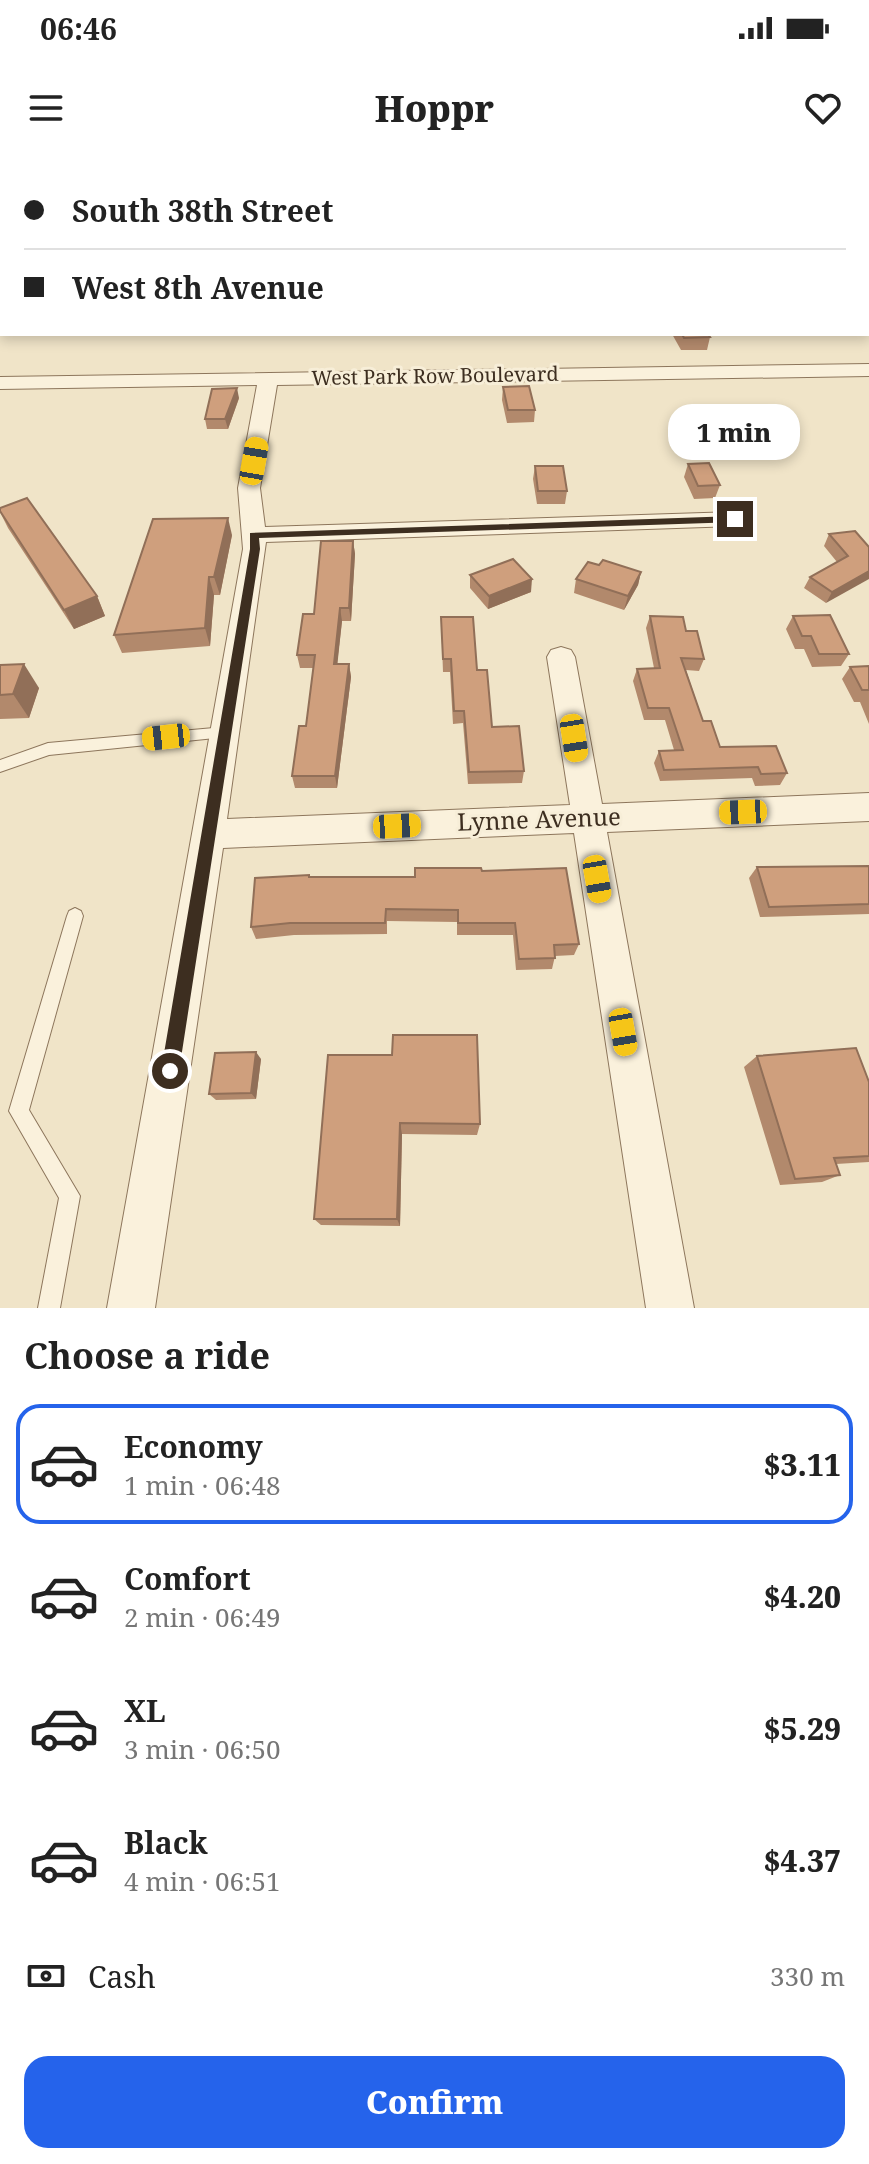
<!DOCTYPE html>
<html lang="en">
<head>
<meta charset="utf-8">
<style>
	body { margin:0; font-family:"Noto Serif",serif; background:#f2f2f2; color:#222; height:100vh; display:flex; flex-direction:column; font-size:30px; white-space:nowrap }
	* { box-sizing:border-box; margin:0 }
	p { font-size:26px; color:#767676 }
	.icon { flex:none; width:44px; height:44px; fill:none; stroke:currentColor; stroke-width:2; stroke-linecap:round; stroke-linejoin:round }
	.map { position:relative; height:1148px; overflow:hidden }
	.side { display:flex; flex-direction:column; background:#fff; flex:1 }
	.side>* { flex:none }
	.top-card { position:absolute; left:0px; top:0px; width:870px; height:176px; box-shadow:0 4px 12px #0003; display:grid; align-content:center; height:176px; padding:0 24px; background:#fff }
	.end { position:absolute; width:36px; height:36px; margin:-18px; border:10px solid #3d2e20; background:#fff; box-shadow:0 0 0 4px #fff }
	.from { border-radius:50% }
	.bubble { position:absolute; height:56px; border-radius:24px; background:#fff; box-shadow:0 4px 12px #0003; font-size:26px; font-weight:800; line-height:56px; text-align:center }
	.car { position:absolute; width:24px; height:48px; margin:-24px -12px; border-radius:10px; box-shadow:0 0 6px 2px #0007; background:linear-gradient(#f5c518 24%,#345 0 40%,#f5c518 0 76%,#345 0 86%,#f5c518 0) }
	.top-card b { display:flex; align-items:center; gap:28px; height:76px; font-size:30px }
	.top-card b+b { border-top:2px solid #e0e0e0 }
	.top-card i { width:20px; height:20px; background:#222 }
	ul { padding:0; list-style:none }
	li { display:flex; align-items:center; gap:24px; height:120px; margin:0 16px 12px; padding:0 8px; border:4px solid transparent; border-radius:24px }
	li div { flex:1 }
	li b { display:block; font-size:30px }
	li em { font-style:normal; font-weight:800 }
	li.current { border-color:#2563eb }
	li>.icon { width:72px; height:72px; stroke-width:1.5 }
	h2 { padding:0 24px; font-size:36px; line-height:96px }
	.pay { display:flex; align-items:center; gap:20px; height:88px; padding:0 24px; font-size:30px }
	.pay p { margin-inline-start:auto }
	.button { display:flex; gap:16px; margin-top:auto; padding:16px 24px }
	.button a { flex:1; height:92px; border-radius:24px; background:#2563eb; color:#fff; font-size:32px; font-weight:800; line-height:92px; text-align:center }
	.status { display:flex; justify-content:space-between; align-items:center; height:56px; padding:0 40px; background:#fff; direction:ltr }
	.status svg { height:22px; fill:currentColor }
	header { display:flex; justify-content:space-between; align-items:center; height:104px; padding:0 24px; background:#fff; font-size:36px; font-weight:800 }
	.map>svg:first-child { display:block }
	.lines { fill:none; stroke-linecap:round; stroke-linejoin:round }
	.lane-casing { stroke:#8d765c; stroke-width:2 }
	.street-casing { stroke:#8d765c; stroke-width:2 }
	.lane { fill:#faf1dc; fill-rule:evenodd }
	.street { fill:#faf1dc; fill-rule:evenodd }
	.wall { fill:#b2896c }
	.shaded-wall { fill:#916f58 }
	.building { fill:#cf9f7d; stroke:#916f58; stroke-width:2 }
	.route { fill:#3d2e20 }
	.labels { text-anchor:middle; stroke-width:6; stroke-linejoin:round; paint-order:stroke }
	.far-street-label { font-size:20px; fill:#3d2e20; stroke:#f7eed8 }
	.street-label { font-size:24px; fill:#3d2e20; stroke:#f7eed8 }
</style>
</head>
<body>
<div class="status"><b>06:46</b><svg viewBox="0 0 49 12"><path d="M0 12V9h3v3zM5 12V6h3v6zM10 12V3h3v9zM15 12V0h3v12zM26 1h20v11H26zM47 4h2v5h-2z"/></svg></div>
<header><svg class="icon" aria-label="menu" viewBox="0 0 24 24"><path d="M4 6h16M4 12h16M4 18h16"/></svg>Hoppr<svg class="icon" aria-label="heart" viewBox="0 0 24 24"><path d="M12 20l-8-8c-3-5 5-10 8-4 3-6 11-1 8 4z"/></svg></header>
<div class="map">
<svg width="869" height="1148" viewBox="0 0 869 1148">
	<rect width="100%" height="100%" fill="#f0e4c8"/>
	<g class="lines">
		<defs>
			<g id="lane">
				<path d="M225 567 230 568 232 572 230 576 225 577 49 595 0 612V600L48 583Z"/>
				<path d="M75 748 81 751 83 756 29 950 80 1036 60 1148H38L59 1038 9 951 67 756 69 751Z"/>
			</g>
			<path id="street" d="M869 204V216L277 225 260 328 265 367 735 352 743 354 747 359 743 364 735 366 266 382 227 659 570 645 547 497 551 490 561 487 571 490 575 497 602 644 869 633V661L607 672 694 1148H646L574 673 223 688 155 1148H107L243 389 238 328 257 225 0 229V217Z"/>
		</defs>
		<use href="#lane" class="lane-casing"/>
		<use href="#street" class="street-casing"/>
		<use href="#lane" class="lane"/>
		<use href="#street" class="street"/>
	</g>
	<g class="wall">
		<path d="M672 174H708L710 177 707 190H681Z"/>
		<path d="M503 227 535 250 534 262 507 263 502 240Z"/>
		<path d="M239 238 228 269H207L205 259Z"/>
		<path d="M688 304 720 325 715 338 694 339 684 317Z"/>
		<path d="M535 306 567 331 565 344H537L533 319Z"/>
		<path d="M0 352 97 436 105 456 74 469 8 368Z"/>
		<path d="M829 374 869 387 826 443 804 428 810 417 837 402 824 386Z"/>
		<path d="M232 375 220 435H214L210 486 122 493 114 475Z"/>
		<path d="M353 381 355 394 351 461H342L337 504H349L351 517 337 628H295L292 616 306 566 313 508H300L297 495 314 454Z"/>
		<path d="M599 405 641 412 638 425 624 450 574 433 576 419Z"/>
		<path d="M470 415 531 432 488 449 470 428Z"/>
		<path d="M650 456 686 471 704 499 699 511 686 510 703 561 720 587 787 613 780 625 755 626 752 618 660 621 654 603 659 591 674 590 665 560H644L633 521 637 509 654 508 646 468Z"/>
		<path d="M793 456 849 494 841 506 812 507 804 489H795L786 469Z"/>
		<path d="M441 457 477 510 492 567 524 611 522 623 468 624 463 563 453 564 450 512H443Z"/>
		<path d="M0 505 39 528 29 558 0 559Z"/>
		<path d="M869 506V564L860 542H854L842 519 850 507Z"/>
		<path d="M869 706V754L760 757 749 718 757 707Z"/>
		<path d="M482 711 579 784 574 795 555 796 552 809 516 810 513 775H457V762L387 761V774L294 775 256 779 251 767 309 717H415Z"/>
		<path d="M328 895 480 964 477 975 402 974 400 1066 321 1065 314 1059Z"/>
		<path d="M757 896 869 922V1002L836 1004 840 1015 822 1022 780 1025 744 907Z"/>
		<path d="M261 899 256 939 216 940 209 934Z"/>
	</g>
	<g class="shaded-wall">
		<path d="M237 228 239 238 228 269 225 259Z"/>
		<path d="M228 358 232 375 220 435 214 417Z"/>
		<path d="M353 381 355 394 351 461 349 448Z"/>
		<path d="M869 411V419L826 443 832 432Z"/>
		<path d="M641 412 638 425 624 450 628 436Z"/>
		<path d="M209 417 214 435 210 486 205 468Z"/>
		<path d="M532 419 531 432 488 449 489 436Z"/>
		<path d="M97 436 105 456 74 469 64 450Z"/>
		<path d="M340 448 342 461 336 517 334 504Z"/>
		<path d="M24 504 39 528 29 558 13 534Z"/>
		<path d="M349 504 351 517 337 628 335 616Z"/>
		<path d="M256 892 261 899 256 939 251 933Z"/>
		<path d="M400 963 402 974 400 1066 397 1059Z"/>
	</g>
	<g class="building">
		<path d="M587 0H869V85H868V2H588Z"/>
		<path d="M682 174H708L710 177 684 178Z"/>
		<path d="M529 226 535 250H508L503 227Z"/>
		<path d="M237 228 225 259H205L212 229Z"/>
		<path d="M709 303 720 325 698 326 688 304Z"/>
		<path d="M535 306H563L567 331H538Z"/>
		<path d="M27 338 97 436 64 450 0 351V348Z"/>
		<path d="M228 358 214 417H209L205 468 114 475 153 359Z"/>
		<path d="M855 371 869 387V411L832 432 810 417 848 396 829 374Z"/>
		<path d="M321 381H353L349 448H340L334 504H349L335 616H292L299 566H306L315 495H297L303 454H314Z"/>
		<path d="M513 399 532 419 489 436 470 415Z"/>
		<path d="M603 400 641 412 628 436 576 419 588 402 599 405Z"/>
		<path d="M830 455 849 494H819L811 476H802L793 456Z"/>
		<path d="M650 456 683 457 686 471H697L704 499 681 498 703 561H711L720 587 776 586 787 613 761 614 758 607 664 610 659 591 683 590 669 548H648L637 509 660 508Z"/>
		<path d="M441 457H473L477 510H487L492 567 519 566 524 611 469 612 464 551H454L451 499H443Z"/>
		<path d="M24 504 13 534 0 535V505Z"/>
		<path d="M869 506V530H862L850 507Z"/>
		<path d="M869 706V744L769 747 757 707Z"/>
		<path d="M415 708H481L482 711 566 708 579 784 554 785 555 798 519 799 515 763H458V750L386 749 385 763H290L251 767 255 718 309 715V717H415Z"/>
		<path d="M393 875H477L480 964 400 963 397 1059H314L328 895H392Z"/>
		<path d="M856 888 869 922V996L834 998 840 1015 795 1019 757 896Z"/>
		<path d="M256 892 251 933 209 934 215 893Z"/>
	</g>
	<path class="route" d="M735 356 738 357V362L259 378 260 389 179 911 176 917 170 920 164 917 161 911 250 389V373Z"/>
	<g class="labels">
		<g class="far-street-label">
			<text transform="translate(435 216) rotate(-1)" y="7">West Park Row Boulevard</text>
		</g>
		<g class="street-label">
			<text transform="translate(539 660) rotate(-2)" y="8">Lynne Avenue</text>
		</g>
	</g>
</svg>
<i class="end from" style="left:170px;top:911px"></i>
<i class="end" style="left:735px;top:359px"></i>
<div class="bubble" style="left:668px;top:244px;width:132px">1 min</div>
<i class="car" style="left:254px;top:301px;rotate:10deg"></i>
<i class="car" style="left:166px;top:577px;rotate:264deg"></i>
<i class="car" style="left:574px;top:578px;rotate:171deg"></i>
<i class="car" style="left:743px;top:652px;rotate:268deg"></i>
<i class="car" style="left:397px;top:666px;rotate:87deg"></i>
<i class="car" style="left:597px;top:719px;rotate:170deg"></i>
<i class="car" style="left:623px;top:872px;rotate:170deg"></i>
<div class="top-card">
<b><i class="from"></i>South 38th Street</b>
<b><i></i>West 8th Avenue</b>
</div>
</div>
<section class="side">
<h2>Choose a ride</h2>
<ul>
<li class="current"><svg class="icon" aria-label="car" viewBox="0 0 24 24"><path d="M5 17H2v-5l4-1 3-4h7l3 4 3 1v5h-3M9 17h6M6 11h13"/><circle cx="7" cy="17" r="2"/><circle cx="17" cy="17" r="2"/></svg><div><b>Economy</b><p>1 min · 06:48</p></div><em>$3.11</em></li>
<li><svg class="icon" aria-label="car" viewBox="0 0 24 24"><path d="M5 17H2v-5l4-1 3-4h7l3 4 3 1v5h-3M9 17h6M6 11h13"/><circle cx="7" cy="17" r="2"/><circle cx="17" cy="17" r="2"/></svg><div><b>Comfort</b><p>2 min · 06:49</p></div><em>$4.20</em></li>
<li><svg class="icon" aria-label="car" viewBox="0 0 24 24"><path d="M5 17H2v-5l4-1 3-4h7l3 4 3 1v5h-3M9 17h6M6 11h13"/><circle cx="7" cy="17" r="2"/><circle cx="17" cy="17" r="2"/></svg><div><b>XL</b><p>3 min · 06:50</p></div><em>$5.29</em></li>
<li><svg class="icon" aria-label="car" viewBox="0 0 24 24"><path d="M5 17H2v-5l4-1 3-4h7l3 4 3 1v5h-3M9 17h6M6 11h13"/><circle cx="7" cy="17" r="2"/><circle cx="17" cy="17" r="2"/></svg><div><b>Black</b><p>4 min · 06:51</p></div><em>$4.37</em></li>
</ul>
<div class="pay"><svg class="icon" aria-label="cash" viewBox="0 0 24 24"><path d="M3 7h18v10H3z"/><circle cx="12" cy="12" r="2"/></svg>Cash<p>330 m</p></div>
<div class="button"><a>Confirm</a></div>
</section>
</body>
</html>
